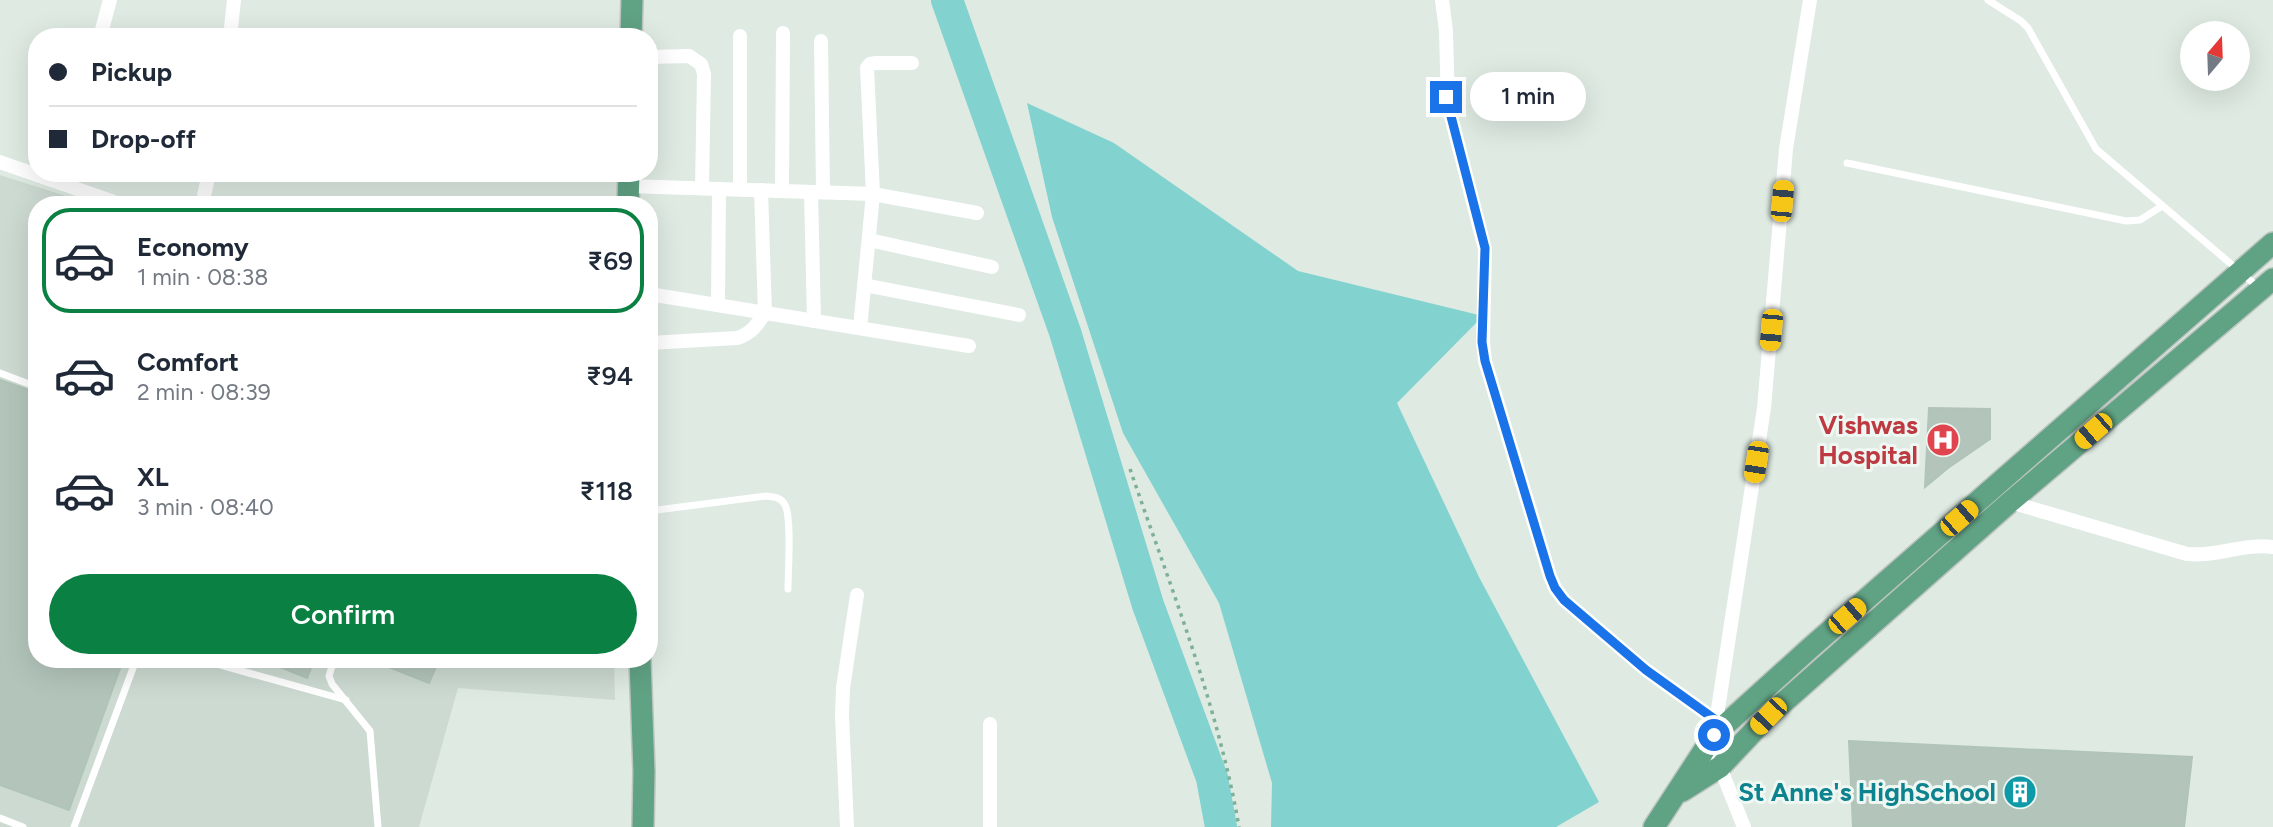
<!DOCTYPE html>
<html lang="en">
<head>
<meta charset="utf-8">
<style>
	body { margin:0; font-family:Figtree,sans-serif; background:#f2f2f3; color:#1f2937; height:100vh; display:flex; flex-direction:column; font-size:26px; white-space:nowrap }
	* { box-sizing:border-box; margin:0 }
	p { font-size:23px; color:#747a83 }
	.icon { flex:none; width:38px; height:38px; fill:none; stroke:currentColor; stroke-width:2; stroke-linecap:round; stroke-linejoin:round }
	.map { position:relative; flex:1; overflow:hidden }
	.details { position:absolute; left:28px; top:196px; width:630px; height:472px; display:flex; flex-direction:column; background:#fff; border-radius:28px; box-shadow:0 7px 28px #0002 }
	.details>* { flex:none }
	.guide { position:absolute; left:28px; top:28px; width:630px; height:154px; border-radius:28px; box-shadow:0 7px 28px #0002; display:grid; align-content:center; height:154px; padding:0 21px; background:#fff }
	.needle { width:46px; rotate:19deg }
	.controls { position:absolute; left:2180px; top:21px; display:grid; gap:14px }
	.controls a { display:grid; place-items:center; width:70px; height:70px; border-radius:50%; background:#fff; box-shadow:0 7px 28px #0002; font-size:35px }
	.end { position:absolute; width:32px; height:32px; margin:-16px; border:9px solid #1a73e8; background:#fff; box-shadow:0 0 0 4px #fff }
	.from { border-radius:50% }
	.bubble { position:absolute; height:49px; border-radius:24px; background:#fff; box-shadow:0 7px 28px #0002; font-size:23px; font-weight:600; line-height:49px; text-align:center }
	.car { position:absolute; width:21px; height:42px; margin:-21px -10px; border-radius:9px; box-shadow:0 0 5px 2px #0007; background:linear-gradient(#f5c518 24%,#345 0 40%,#f5c518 0 76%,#345 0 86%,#f5c518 0) }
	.guide b { display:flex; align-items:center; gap:24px; height:66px; font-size:26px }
	.guide b+b { border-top:2px solid #e0e1e3 }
	.guide i { width:18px; height:18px; background:#1f2937 }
	ul { padding:12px 0 0; list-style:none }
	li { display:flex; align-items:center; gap:21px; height:105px; margin:0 14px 10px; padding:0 7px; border:4px solid transparent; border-radius:28px }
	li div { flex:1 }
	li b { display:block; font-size:26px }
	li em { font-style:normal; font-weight:600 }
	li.on { border-color:#0b8043 }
	li>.icon { width:63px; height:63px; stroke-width:1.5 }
	.button { display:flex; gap:14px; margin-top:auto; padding:14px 21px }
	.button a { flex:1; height:80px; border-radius:42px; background:#0b8043; color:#fff; font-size:28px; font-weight:600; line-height:80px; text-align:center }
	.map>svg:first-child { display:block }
	.built { fill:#ccdad1 }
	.water { fill:#82d3d0 }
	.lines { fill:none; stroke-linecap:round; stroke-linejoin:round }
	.river { stroke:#82d3d0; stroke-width:32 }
	.building { fill:#b3c5bb; stroke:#b0c4b8; stroke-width:2 }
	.primary-casing { stroke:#bcc4c0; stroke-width:24 }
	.path { stroke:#7db096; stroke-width:3.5; stroke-dasharray:3.5 5; stroke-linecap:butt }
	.service { stroke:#fff; stroke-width:7 }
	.minor { stroke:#fff; stroke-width:14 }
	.primary { stroke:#60a284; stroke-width:21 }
	.route { stroke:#1a73e8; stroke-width:9 }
	.labels { text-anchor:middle; stroke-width:6; stroke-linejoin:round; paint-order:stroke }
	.health-label { font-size:26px; font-weight:bold; fill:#be3a42; stroke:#eef7f1; text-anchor:end }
	.culture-label { font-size:26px; font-weight:bold; fill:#0d838f; stroke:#eef7f1; text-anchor:end }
</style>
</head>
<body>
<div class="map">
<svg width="2273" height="827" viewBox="0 0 2273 827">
	<rect width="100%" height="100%" fill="#deeae2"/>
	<path class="built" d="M0 175 94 205H37V660H614L615 700 458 688 419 827H0Z"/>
	<path class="water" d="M1027 103 1114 143 1298 271 1483 316 1397 403 1479 577 1599 802 1556 827H1271L1272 783 1219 603 1123 433 1052 217Z"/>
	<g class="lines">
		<path class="river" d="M947 0 1065 332 1148 605 1212 778 1221 827"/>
	</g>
	<g class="building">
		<path d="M0 380 37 393V660H123L69 810 0 785Z"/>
		<path d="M1929 408 1990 409V439L1948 468 1925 487Z"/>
		<path d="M263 660H314L307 678Z"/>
		<path d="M371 660H439L429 683Z"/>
		<path d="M1849 741 2192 757 2184 827H1853Z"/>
	</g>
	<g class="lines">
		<defs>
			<g id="primary">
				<path d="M631 37 632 0"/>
				<path d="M628 205 629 173"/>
				<path d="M640 660 644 772 643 827"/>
				<path d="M1682 791 1720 767 1768 716 2010 502 2273 279"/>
				<path d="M1654 827 1714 735 1809 649 2273 243"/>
			</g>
		</defs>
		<use href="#primary" class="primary-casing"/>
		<path class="path" d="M1130 469C1170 586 1218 705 1239 827"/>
		<g class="service">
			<path d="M1988 0 2021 21 2028 28 2096 149 2258 287"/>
			<path d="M1847 163 2126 221 2140 220 2162 206"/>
			<path d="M0 373 37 387"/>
			<path d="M649 511 766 496C774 497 781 497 785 505 792 518 788 572 788 589"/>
			<path d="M202 660 346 700"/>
			<path d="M334 660 329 676 332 684 370 731 378 827"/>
			<path d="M0 818 23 827"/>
			<path d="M74 827 136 660"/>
		</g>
		<g class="minor">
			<path d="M1442 0 1446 31 1448 105 1485 249 1483 342 1485 361 1550 576 1555 588 1564 600 1646 670 1717 721"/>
			<path d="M740 36V189"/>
			<path d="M100 37 110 0"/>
			<path d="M230 37 234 0"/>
			<path d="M821 41 823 192"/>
			<path d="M649 57 689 56 701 64 704 74 702 188"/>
			<path d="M0 162 123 205"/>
			<path d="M628 186 873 194 977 213"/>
			<path d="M782 191 783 33"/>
			<path d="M811 192 814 321"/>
			<path d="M202 205 209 173"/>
			<path d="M869 240 992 267"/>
			<path d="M864 285 1019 315"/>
			<path d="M649 294 969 346"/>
			<path d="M718 305 719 189"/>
			<path d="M860 328 873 194 867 68 870 64 876 63H912"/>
			<path d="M649 343 737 338C751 334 757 325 765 313L761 190"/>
			<path d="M2010 502 2187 554C2216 557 2244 543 2273 547"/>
			<path d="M990 724V827"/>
			<path d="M847 827 842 715 843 688 857 595"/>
			<path d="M1744 827 1720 767 1714 735 1764 408 1786 149 1810 0"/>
		</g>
		<use href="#primary" class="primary"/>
	</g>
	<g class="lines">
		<path class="route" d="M1446 97 1485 248 1482 342 1485 361 1550 576 1555 588 1564 600 1646 670 1717 721 1714 735"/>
	</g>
	<defs>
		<symbol id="hospital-disc" viewBox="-11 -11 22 22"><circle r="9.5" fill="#e0444e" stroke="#eef7f1"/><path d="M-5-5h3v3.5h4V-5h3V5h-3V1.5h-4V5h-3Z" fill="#fff"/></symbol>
		<symbol id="building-disc" viewBox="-11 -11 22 22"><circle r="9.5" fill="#0f9aa8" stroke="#eef7f1"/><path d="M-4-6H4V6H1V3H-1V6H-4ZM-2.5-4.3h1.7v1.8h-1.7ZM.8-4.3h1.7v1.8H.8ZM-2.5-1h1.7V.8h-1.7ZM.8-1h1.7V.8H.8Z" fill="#fff"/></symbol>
	</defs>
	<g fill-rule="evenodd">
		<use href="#hospital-disc" x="1924" y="421" width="38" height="38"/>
		<use href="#building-disc" x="2001" y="773" width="38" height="38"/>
	</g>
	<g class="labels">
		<g class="health-label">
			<text x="1918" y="434">Vishwas<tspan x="1918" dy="30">Hospital</tspan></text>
		</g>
		<g class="culture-label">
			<text x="1996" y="801">St Anne's HighSchool</text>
		</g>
	</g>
</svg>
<div class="controls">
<a><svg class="needle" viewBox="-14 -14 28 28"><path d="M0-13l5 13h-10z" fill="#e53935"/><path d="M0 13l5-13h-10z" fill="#747a83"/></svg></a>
</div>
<i class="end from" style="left:1714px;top:735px"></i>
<i class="end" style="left:1446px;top:97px"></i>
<div class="bubble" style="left:1470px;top:72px;width:116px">1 min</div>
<i class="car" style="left:1782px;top:201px;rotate:5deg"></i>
<i class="car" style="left:1771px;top:330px;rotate:185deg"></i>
<i class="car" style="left:2093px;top:431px;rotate:229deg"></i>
<i class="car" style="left:1756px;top:462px;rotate:189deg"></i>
<i class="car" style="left:1959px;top:518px;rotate:49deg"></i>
<i class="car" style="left:1847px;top:616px;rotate:49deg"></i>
<i class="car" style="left:1768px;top:716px;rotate:224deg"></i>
<div class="guide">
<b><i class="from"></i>Pickup</b>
<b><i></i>Drop-off</b>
</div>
<section class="details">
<ul>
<li class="on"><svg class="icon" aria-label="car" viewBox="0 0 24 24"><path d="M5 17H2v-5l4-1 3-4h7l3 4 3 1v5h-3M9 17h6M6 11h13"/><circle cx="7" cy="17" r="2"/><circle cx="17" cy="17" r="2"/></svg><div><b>Economy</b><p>1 min · 08:38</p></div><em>₹69</em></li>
<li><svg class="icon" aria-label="car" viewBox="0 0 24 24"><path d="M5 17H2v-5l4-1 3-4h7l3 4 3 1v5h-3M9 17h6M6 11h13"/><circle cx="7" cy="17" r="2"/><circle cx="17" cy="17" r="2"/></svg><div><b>Comfort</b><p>2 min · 08:39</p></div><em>₹94</em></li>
<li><svg class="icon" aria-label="car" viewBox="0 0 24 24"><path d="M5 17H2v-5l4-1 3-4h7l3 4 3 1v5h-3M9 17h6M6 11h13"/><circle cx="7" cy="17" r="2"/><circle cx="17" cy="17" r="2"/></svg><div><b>XL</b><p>3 min · 08:40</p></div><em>₹118</em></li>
</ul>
<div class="button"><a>Confirm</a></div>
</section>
</div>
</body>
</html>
